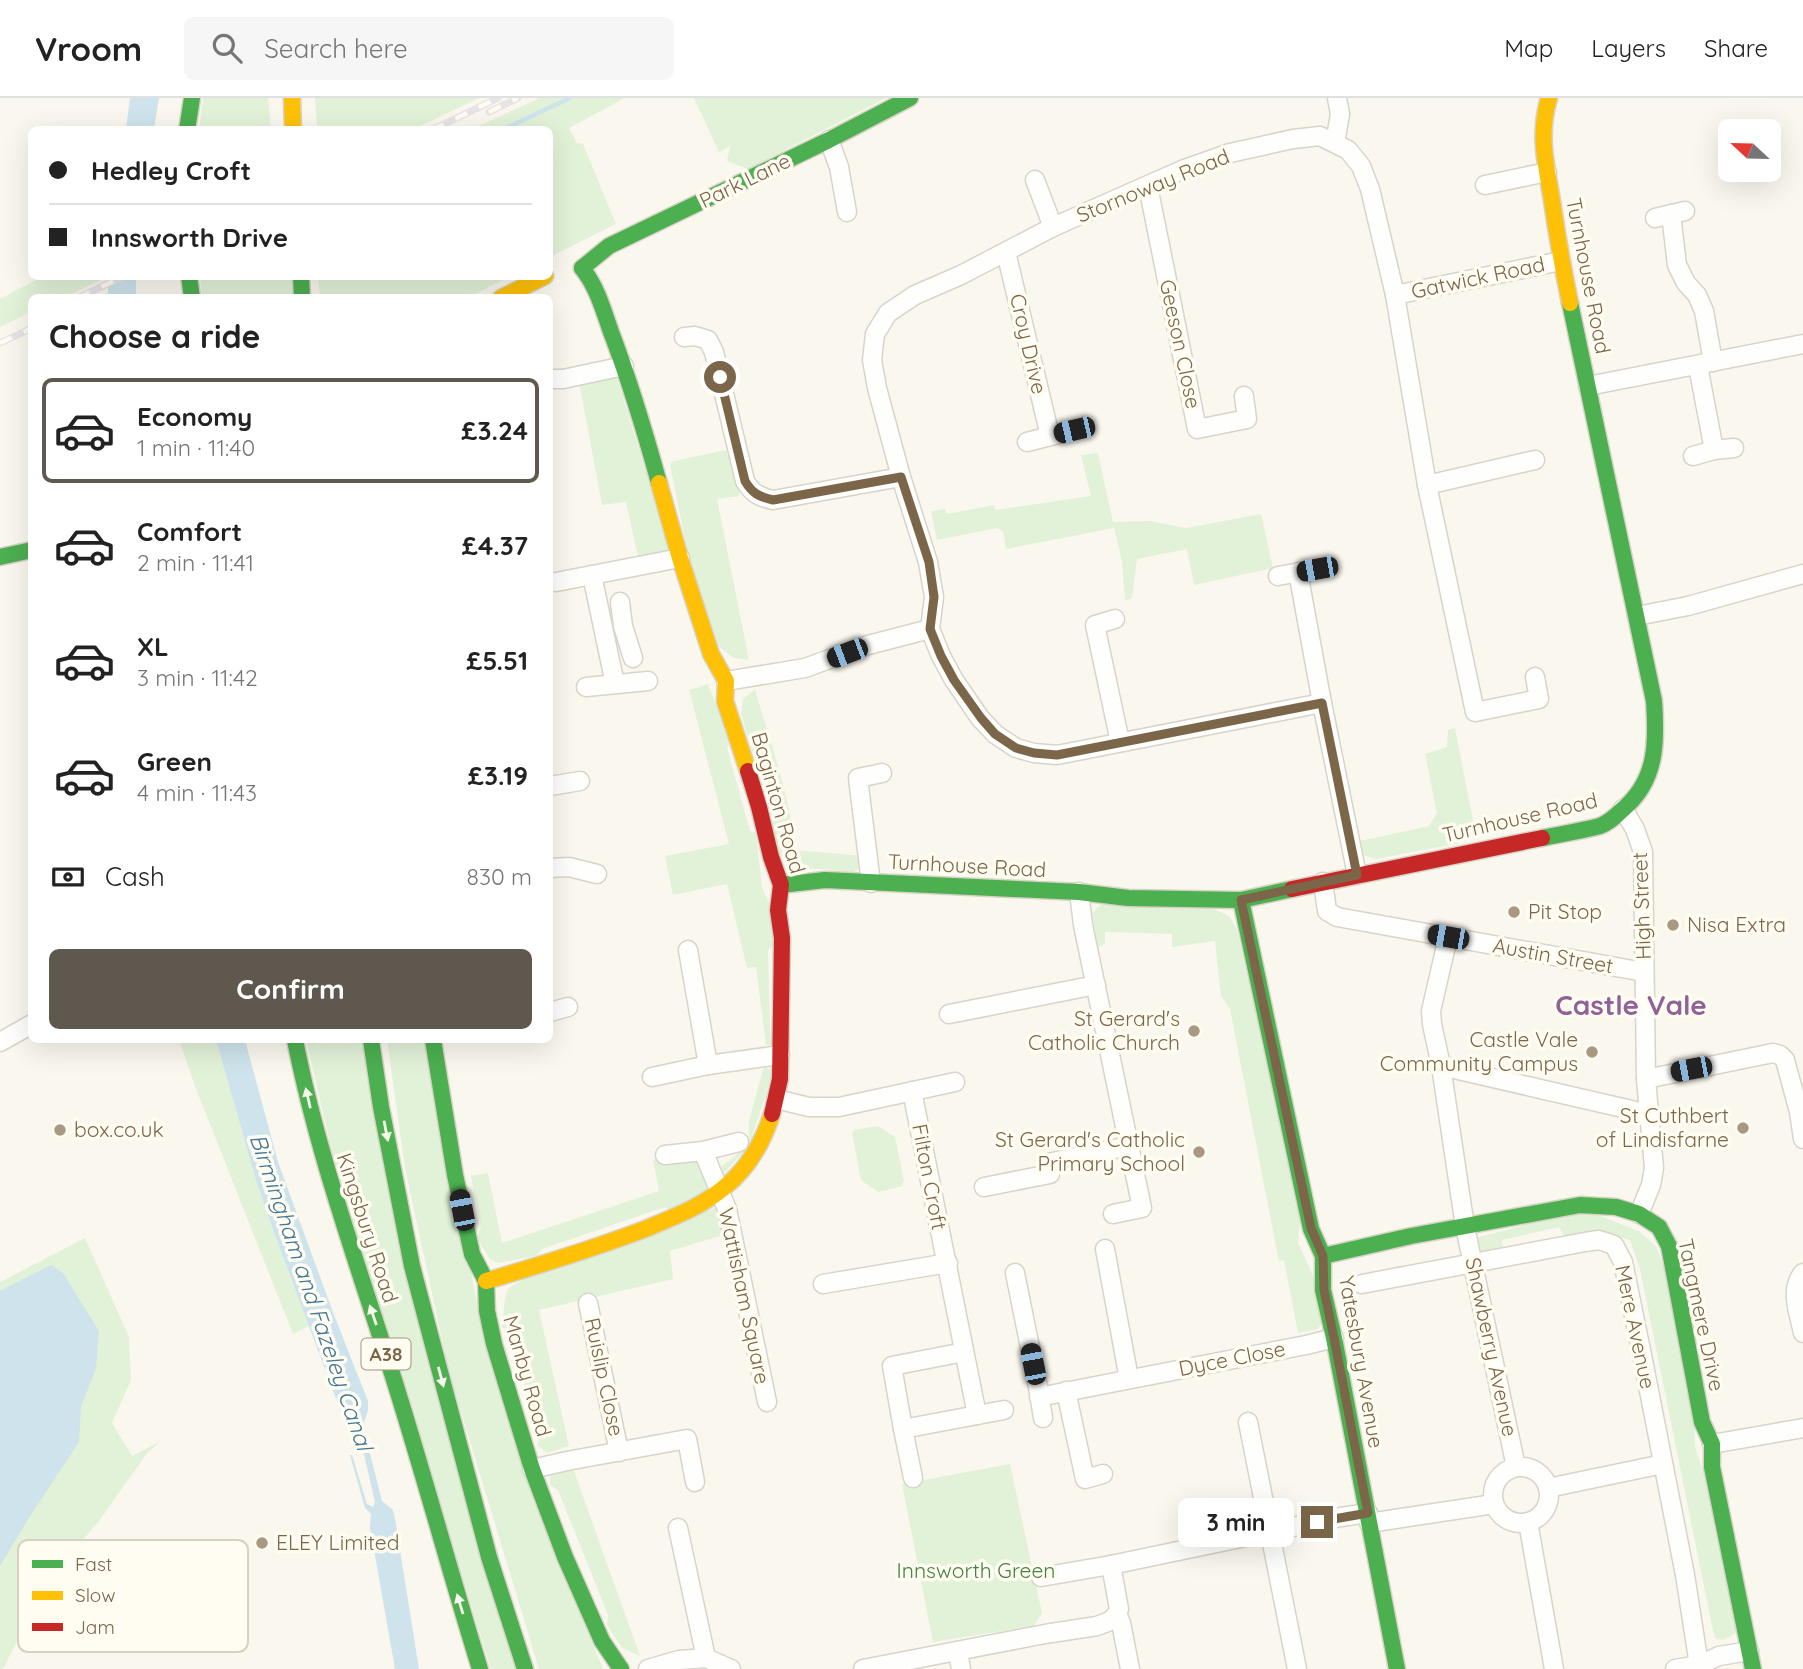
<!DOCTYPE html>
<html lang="en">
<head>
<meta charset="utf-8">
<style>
	body { margin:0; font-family:Quicksand,sans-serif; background:#f6f6f6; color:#222; height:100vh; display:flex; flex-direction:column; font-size:26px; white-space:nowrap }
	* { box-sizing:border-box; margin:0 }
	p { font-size:23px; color:#767676 }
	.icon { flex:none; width:38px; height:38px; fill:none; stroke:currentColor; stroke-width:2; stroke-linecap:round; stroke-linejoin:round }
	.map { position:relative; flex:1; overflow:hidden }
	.details { position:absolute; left:28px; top:196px; width:525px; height:749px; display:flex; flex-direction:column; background:#fff; border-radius:10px; box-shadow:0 7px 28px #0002 }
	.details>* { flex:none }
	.banner { position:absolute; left:28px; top:28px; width:525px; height:154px; border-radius:10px; box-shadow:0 7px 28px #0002; display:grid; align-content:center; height:154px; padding:0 21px; background:#fff }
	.needle { width:46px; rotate:292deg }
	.controls { position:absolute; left:1718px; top:21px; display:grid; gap:14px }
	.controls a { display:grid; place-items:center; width:63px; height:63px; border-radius:10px; background:#fff; box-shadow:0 7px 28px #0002; font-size:35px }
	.end { position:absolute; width:32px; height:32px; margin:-16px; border:9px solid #7c664a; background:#fff; box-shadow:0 0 0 4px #fff }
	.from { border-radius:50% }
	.bubble { position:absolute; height:49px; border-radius:10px; background:#fff; box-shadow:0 7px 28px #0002; font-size:23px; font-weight:800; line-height:49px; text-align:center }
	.car { position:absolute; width:21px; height:42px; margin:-21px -10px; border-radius:9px; box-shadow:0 0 5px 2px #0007; background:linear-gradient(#222 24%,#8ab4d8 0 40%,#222 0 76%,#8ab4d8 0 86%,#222 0) }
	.banner b { display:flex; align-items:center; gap:24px; height:66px; font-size:26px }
	.banner b+b { border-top:2px solid #e0e0e0 }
	.banner i { width:18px; height:18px; background:#222 }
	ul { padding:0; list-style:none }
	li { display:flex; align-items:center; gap:21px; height:105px; margin:0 14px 10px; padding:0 7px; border:4px solid transparent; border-radius:10px }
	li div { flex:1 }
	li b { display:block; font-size:26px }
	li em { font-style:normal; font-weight:800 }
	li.current { border-color:#5e584e }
	li>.icon { width:63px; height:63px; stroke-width:1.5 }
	h2 { padding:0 21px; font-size:32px; line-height:84px }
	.pay { display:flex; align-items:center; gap:18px; height:77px; padding:0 21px; font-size:26px }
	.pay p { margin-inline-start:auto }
	.action { display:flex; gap:14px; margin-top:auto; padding:14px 21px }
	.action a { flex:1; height:80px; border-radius:10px; background:#5e584e; color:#fff; font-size:28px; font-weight:800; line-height:80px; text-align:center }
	header { display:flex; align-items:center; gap:42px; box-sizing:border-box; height:98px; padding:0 35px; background:#fff; border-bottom:2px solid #e0e0e0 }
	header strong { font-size:33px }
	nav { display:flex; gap:38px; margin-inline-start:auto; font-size:24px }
	.search { width:490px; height:63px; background:#f6f6f6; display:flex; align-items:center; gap:18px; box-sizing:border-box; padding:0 24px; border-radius:10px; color:#767676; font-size:26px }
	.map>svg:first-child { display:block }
	.green { fill:#e2f2d8 }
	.water { fill:#cee3eb }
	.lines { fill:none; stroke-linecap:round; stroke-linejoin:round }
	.stream { stroke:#cee3eb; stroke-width:4.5 }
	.street-casing { stroke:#d8d4ca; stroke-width:21 }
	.fast-casing { stroke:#d8d3c7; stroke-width:19 }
	.slow-casing { stroke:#d8d3c7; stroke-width:19 }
	.jam-casing { stroke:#d8d3c7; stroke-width:19 }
	.street { stroke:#fefefc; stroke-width:18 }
	.fast { stroke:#4caf50; stroke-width:16 }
	.slow { stroke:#ffc107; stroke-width:16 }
	.jam { stroke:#c62828; stroke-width:16 }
	.rail-casing { stroke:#e7e3e6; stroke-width:7 }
	.rail { stroke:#fffdf2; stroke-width:4.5; stroke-dasharray:13; stroke-linecap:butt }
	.oneway { fill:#f6f9ea }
	.route { stroke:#7c664a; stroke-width:9 }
	.poi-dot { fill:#a89983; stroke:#fffdf2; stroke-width:2.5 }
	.labels { text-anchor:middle; stroke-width:7; stroke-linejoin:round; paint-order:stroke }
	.shield { fill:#fffdf2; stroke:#a3937c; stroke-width:2 }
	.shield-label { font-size:19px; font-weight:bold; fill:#7c664a }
	.street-label { font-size:21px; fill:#7c664a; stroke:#fffdf2 }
	.poi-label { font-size:21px; fill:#7c664a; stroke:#fffdf2; text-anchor:start }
	.park-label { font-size:21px; fill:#468240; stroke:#fffdf2 }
	.water-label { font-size:23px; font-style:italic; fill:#437898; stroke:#fffdf2 }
	.district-label { font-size:28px; font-weight:bold; fill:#906298; stroke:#fffdf2 }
	.key { fill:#fffdf2; stroke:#d8d0c0; stroke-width:2 }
	.key-label { font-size:19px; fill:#7c664a }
</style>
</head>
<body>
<header>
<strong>Vroom</strong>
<div class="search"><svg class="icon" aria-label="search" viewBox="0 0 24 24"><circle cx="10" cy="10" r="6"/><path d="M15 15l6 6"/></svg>Search here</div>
<nav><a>Map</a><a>Layers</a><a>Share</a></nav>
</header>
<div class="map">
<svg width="1803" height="1571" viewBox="0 0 1803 1571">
	<rect width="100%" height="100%" fill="#faf7ee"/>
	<g class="green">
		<path d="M203 0H268L271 31 199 32Z"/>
		<path d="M315 0H479L414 31H317Z"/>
		<path d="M540 0H625L569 30 577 45 583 46 616 126 550 159V32L472 31Z"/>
		<path d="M694 0H886L748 71 727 63 730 48 719 54Z"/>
		<path d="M200 178 293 179 295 199H202Z"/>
		<path d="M42 179H108L64 199 32 200 31 214 0 229V201Z"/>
		<path d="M318 179V178L509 179 469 199H320Z"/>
		<path d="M616 277 669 448 665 455 638 459 626 404 602 407 579 284Z"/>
		<path d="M726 352 740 398 717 401 749 562 734 560 719 549 687 452 670 366 674 363Z"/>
		<path d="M1098 355 1113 424 1150 423 1186 430 1261 416 1273 470 1194 487 1187 451 1137 461 1132 500 1125 503 1122 463 1114 430 1006 451 1003 433 997 430 937 442 931 413 945 411 947 416 994 407 996 412 1091 398 1081 357Z"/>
		<path d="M708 586 731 644 727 650 750 733 756 735 762 790 769 805 773 847 768 852 770 931 772 947H766L756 869 747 870 727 786 673 797 665 758 729 746 689 592Z"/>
		<path d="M755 591C770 644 790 697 795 752L863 758 858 771 852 775 823 771H791L780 756 741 615 743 601Z"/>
		<path d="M1455 630 1473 722 1472 732 1489 731 1460 745 1376 761 1363 757 1360 743 1429 728 1437 715 1425 656 1447 649 1448 632Z"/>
		<path d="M1102 806 1209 809 1229 818 1237 832 1301 1114 1298 1145 1312 1175 1324 1221 1318 1231 1298 1235 1284 1162 1279 1164 1230 911 1221 898 1215 843 1172 849V836L1105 834V846L1098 849 1092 815Z"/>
		<path d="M179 942H216L256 1082 273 1132 309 1228 293 1236 196 991Z"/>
		<path d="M306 942H361L519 1571H491L339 1084Z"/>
		<path d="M387 942H428L476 1200 524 1375 603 1571H539L449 1274 405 1070Z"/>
		<path d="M764 968 770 972 771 980 749 1048 724 1075 722 1074V1068L740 1054 749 1043V1023Z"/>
		<path d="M878 1028 895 1039 904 1083 902 1088 878 1094 861 1082 852 1035 854 1032Z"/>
		<path d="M702 1058 710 1091 669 1112 665 1109 542 1151 536 1158 498 1165 490 1161 477 1140 481 1129 471 1078 488 1075 502 1145 659 1093 653 1062Z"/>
		<path d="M715 1110 720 1113 727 1136 670 1153 673 1181 539 1212 569 1348 547 1355 537 1347 540 1340 508 1234 502 1229 505 1200 508 1191 523 1181Z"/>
		<path d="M1574 1114 1600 1118 1639 1133 1656 1148 1666 1175 1693 1303 1695 1348 1712 1402 1736 1535 1723 1542 1716 1541 1713 1533 1640 1171 1630 1142 1600 1134 1565 1140 1559 1129 1502 1142 1503 1151 1484 1154 1477 1149 1479 1139Z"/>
		<path d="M85 1140 129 1239 131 1282 112 1325 132 1358 161 1343 147 1355 99 1423 70 1457 22 1533 3 1571H0V1184Z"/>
		<path d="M1010 1366 1042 1515 1034 1528 933 1544 902 1386Z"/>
		<path d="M573 1368 574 1373 640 1558 622 1550 607 1527 608 1517 558 1392 550 1387V1379L553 1373Z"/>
	</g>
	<g class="water">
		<path d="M130 0H159L154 31H126Z"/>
		<rect x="108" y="179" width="28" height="20"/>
		<path d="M216 942H245L278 1064 334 1217 368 1303V1312L363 1328 382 1403 393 1412 395 1421 419 1571H395L370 1429 371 1416 365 1410 350 1357H352L367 1406 373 1409 375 1404 358 1331 354 1325 341 1314 273 1132 256 1082Z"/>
		<path d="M51 1167 63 1175 99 1233 96 1270 81 1309 79 1344 30 1418 0 1468V1193Z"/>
	</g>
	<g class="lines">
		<path class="stream" d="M502 32 570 0"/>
		<defs>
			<g id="street">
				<path d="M829 42 839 69 847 114"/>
				<path d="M1335 45 1340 16 1337 0"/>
				<path d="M1035 82 1053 129"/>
				<path d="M1485 87 1547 74"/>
				<path d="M1148 88 1197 331 1247 321 1244 298"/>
				<path d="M1671 116 1677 167 1686 185 1697 197 1704 213 1713 264"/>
				<path d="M1655 120 1685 113"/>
				<path d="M1006 154 1050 338"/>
				<path d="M1395 197 1561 163"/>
				<path d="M684 239 695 238 708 242 714 254 745 383C752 395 759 399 773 402L901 379"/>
				<path d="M1698 268 1714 352"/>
				<path d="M554 281H563L624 268"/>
				<path d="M1588 288 1803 246"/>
				<path d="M1027 344 1074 332"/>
				<path d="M1693 358 1714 352 1734 350"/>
				<path d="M1427 387 1535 362"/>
				<path d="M1298 474 1322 605 1357 777"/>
				<path d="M592 477 615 586"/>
				<path d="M1278 478 1317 471"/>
				<path d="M556 484 680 460"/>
				<path d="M620 504 623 528 633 560"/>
				<path d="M1637 518 1688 508 1803 476"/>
				<path d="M1115 521 1095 527 1120 644"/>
				<path d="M726 583 805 570 868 547 930 531"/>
				<path d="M586 589 648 583"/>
				<path d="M1322 605 1057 657 1034 655 1016 650 995 636 980 620 954 582 941 558 930 531 934 499 928 464 901 379 877 290 872 262 875 236 888 215 915 197 961 177 1053 129 1182 72 1230 55 1293 41 1320 38 1348 52 1361 68 1370 91 1395 197 1427 387 1475 614 1539 601 1535 579"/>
				<path d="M550 688 580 683"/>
				<path d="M1623 711 1635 731 1643 754 1646 981 1654 1070 1651 1087 1639 1116"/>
				<path d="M550 770 569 769 597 776"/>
				<path d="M1323 784 1327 813 1337 819 1644 874"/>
				<path d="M871 785 858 680 882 675"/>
				<path d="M1079 794 1083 827 1142 1110 1113 1116"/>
				<path d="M1448 839 1431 913 1432 926 1441 968 1465 1129 1516 1369"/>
				<path d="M688 852 708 967"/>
				<path d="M550 914 568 909"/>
				<path d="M949 916 1096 887"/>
				<path d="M0 944 32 926"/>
				<path d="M1441 968 1649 1016"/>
				<path d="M652 979 708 967 780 957"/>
				<path d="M1646 981 1773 955 1780 957 1785 962 1799 1014 1803 1041"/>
				<path d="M912 993 977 1317 903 1331 892 1268 964 1254"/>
				<path d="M776 1001 809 1009H839L955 984"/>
				<path d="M703 1053 727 1111 767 1304"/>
				<path d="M665 1057 703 1053 739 1044"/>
				<path d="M984 1089 1050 1076 1048 1065 1129 1048"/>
				<path d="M1105 1151 1129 1281"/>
				<path d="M1015 1175 1038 1289 1043 1320"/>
				<path d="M1803 1175C1789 1191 1799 1216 1803 1235"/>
				<path d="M823 1186 948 1165"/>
				<path d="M1362 1186 1585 1144 1599 1142 1614 1147 1623 1164 1643 1262 1685 1477 1699 1567"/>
				<path d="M588 1205 619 1354"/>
				<path d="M1066 1293 1085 1381 1103 1376"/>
				<path d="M1039 1299 1306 1247 1334 1240"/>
				<path d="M977 1317 1004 1312"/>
				<path d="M1248 1324 1297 1571"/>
				<path d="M903 1331 913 1380"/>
				<path d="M1712 1346 1803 1330"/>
				<circle cx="1521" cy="1397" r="28"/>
				<path d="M532 1371 567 1363 687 1341 695 1384"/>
				<path d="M1548 1390 1663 1366"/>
				<path d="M1528 1424 1554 1571"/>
				<path d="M1369 1425 1494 1406"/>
				<path d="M678 1430 706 1560"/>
				<path d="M1041 1479 1111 1467"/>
				<path d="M1117 1516 1121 1525 1130 1571"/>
				<path d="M958 1553 961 1571"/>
				<path d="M648 1571 679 1562 706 1560 731 1571"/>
				<path d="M863 1571 1045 1536 1097 1528 1110 1523 1117 1516 1119 1511 1111 1467 1341 1419 1368 1415"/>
				<path d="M1675 1571 1699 1567 1719 1558 1749 1553"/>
			</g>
			<g id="fast">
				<path d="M187 32 192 0"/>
				<path d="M582 170 609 148 829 42 910 0"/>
				<path d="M582 170C597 189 603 211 611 234 630 284 645 334 659 385"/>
				<path d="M189 178 192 200"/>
				<path d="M301 178 302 200"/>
				<path d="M0 459 32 452"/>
				<path d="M1542 740C1561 736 1581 733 1600 728 1608 725 1616 718 1622 712 1657 683 1657 645 1654 603L1570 205"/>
				<path d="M781 787 825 782 1079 794 1128 800 1241 802 1292 791"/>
				<path d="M1241 802 1311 1131 1323 1158V1192L1334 1240 1397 1571"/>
				<path d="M295 942C317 1054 356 1161 390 1269 422 1369 449 1471 480 1571"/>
				<path d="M371 942 381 1009 412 1168 489 1459 525 1571"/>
				<path d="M433 942 455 1077 472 1156 486 1183 487 1213 494 1246 532 1371 565 1459 602 1543 621 1571"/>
				<path d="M1323 1158 1411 1138 1580 1107 1616 1109 1639 1116 1659 1129 1669 1148 1702 1324 1712 1346V1369L1753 1571"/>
			</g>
			<g id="slow">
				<path d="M292 0 293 32"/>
				<path d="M1549 0C1538 37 1546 66 1552 103 1557 137 1563 171 1570 205"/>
				<path d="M501 200 545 178"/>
				<path d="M659 385 680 460 711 556 726 583 725 603 748 673"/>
				<path d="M486 1183C540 1167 593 1151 645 1131 674 1119 703 1108 726 1088 749 1069 763 1044 772 1016"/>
			</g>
			<g id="jam">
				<path d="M748 673 759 709 771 759 781 787 778 812 782 840 780 981 772 1016"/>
				<path d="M1292 791 1542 740"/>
			</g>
		</defs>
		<use href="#street" class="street-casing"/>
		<use href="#fast" class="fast-casing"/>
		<use href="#slow" class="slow-casing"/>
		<use href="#jam" class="jam-casing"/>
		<use href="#street" class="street"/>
		<use href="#fast" class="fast"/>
		<use href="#slow" class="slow"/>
		<use href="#jam" class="jam"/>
		<defs>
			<g id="rail">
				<path d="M489 14 518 0"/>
				<path d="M432 32 498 0"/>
				<path d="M78 200 124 178"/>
				<path d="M0 245 32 230"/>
			</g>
		</defs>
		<use href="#rail" class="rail-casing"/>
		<use href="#rail" class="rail"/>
	</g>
	<defs><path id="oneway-solid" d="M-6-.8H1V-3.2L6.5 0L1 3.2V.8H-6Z" transform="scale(1.75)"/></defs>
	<g class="oneway">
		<use href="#oneway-solid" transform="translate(308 1000) rotate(-103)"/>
		<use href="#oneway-solid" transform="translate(386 1033) rotate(79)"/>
		<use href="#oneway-solid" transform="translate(373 1217) rotate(-109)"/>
		<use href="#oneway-solid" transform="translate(441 1279) rotate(75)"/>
		<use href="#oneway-solid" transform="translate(460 1506) rotate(-107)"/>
	</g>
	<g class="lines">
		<path class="route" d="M720 279 745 383C752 395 759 399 773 402L901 379 929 464 934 499 930 531 941 558 954 582 981 620 995 636 1016 650 1034 655 1057 657 1322 605 1357 777 1241 802 1311 1130 1323 1158 1324 1192 1334 1240 1368 1415 1317 1424"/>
	</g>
	<g class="poi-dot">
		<circle cx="1514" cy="814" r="7"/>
		<circle cx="1673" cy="827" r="7"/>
		<circle cx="1194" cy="933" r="7"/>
		<circle cx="1592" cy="954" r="7"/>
		<circle cx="1743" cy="1030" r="7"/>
		<circle cx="60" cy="1032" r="7"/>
		<circle cx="1199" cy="1054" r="7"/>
		<circle cx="262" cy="1445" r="7"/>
	</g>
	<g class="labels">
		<rect class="shield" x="361.5" y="1240.5" width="49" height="31" rx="5"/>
		<g class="shield-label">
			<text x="386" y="1263">A38</text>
		</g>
		<g class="street-label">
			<text transform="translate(745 83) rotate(-26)" y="7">Park Lane</text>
			<text transform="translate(1153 88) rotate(-22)" y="7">Stornoway Road</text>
			<text transform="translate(1588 178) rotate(79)" y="7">Turnhouse Road</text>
			<text transform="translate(1478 180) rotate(-12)" y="7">Gatwick Road</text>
			<text transform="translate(1028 246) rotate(77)" y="7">Croy Drive</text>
			<text transform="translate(1180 246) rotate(78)" y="7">Geeson Close</text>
			<text transform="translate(778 705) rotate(74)" y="7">Baginton Road</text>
			<text transform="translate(1520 720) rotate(-13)" y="7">Turnhouse Road</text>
			<text transform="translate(967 768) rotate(3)" y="7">Turnhouse Road</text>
			<text transform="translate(1642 808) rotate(-92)" y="7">High Street</text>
			<text transform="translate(1553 858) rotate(10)" y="7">Austin Street</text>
			<text transform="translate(929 1079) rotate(79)" y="7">Filton Croft</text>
			<text transform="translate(367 1130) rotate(72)" y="7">Kingsbury Road</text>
			<text transform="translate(744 1198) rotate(78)" y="7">Wattisham Square</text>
			<text transform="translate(1701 1217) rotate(78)" y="7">Tangmere Drive</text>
			<text transform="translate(1635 1229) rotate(78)" y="7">Mere Avenue</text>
			<text transform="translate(1491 1249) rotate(78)" y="7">Shawberry Avenue</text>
			<text transform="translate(1232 1261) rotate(-11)" y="7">Dyce Close</text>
			<text transform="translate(1361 1264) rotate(80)" y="7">Yatesbury Avenue</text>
			<text transform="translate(527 1278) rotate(74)" y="7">Manby Road</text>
			<text transform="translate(604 1279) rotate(78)" y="7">Ruislip Close</text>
		</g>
		<g class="poi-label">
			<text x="1528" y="821">Pit Stop</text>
			<text x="1687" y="834">Nisa Extra</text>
			<text x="1180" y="928" text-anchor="end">St Gerard's<tspan x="1180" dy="24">Catholic Church</tspan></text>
			<text x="1578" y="949" text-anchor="end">Castle Vale<tspan x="1578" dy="24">Community Campus</tspan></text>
			<text x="1729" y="1025" text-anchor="end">St Cuthbert<tspan x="1729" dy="24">of Lindisfarne</tspan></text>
			<text x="74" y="1039">box.co.uk</text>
			<text x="1185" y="1049" text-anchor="end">St Gerard's Catholic<tspan x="1185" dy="24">Primary School</tspan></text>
			<text x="276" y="1452">ELEY Limited</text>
		</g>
		<g class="park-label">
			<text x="976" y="1480">Innsworth Green</text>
		</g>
		<g class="water-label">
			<text transform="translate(311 1194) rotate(71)" y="8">Birmingham and Fazeley Canal</text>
		</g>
		<g class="district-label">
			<text x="1631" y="917">Castle Vale</text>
		</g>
	</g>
	<rect x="18" y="1442" width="230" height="112" rx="10" class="key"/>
	<rect x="32" y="1462" width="31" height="8" fill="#4caf50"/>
	<rect x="32" y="1493" width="31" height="9" fill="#ffc107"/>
	<rect x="32" y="1525" width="31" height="8" fill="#c62828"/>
	<g class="key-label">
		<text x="75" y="1473">Fast</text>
		<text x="75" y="1504">Slow</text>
		<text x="75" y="1536">Jam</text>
	</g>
</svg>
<div class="controls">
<a><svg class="needle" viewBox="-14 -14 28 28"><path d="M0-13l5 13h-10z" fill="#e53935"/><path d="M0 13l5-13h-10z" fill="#767676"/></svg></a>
</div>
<i class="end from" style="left:720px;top:279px"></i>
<i class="end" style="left:1317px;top:1424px"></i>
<div class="bubble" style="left:1178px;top:1400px;width:116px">3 min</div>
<i class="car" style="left:1074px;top:332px;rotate:257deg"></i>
<i class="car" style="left:1317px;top:471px;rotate:260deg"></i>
<i class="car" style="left:847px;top:555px;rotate:249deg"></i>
<i class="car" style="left:1448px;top:839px;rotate:280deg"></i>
<i class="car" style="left:1691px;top:971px;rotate:259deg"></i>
<i class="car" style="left:462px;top:1112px;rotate:349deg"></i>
<i class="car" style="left:1033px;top:1266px;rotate:349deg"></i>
<div class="banner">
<b><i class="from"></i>Hedley Croft</b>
<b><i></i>Innsworth Drive</b>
</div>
<section class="details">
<h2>Choose a ride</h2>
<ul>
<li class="current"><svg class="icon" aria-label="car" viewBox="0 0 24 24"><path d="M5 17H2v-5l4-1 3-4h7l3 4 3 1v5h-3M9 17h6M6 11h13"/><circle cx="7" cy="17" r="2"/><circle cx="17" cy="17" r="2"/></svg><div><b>Economy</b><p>1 min · 11:40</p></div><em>£3.24</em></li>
<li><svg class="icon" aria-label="car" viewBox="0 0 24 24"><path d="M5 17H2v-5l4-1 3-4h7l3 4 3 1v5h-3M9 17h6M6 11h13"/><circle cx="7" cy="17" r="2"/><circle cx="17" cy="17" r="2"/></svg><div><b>Comfort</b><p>2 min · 11:41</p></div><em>£4.37</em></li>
<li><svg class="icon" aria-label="car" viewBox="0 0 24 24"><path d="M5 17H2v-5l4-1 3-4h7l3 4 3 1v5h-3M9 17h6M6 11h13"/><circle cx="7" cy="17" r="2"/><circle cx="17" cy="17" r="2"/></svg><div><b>XL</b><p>3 min · 11:42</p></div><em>£5.51</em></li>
<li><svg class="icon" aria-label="car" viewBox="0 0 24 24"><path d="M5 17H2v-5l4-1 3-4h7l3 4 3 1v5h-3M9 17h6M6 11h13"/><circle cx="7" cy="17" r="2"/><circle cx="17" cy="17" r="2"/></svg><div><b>Green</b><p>4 min · 11:43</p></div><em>£3.19</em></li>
</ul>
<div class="pay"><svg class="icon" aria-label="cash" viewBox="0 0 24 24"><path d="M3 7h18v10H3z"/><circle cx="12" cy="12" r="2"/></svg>Cash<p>830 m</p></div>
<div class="action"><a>Confirm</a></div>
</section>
</div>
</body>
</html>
